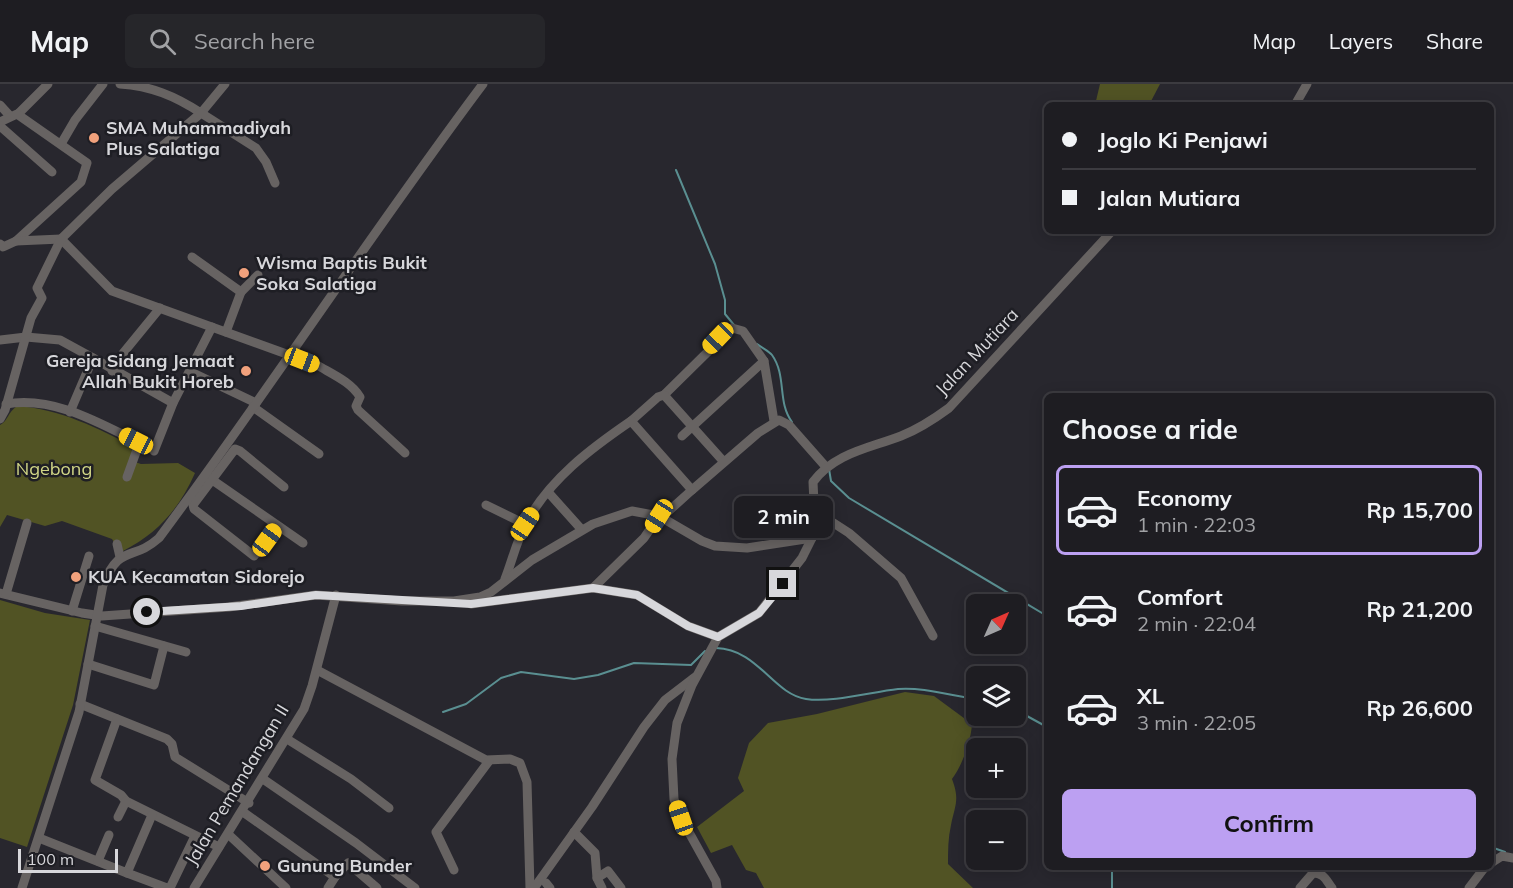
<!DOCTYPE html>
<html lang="en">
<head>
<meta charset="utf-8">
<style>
	body { margin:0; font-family:Mulish,sans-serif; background:#26262a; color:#f1f3f6; height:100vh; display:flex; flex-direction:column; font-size:22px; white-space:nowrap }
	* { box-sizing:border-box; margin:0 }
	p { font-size:20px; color:#a1a2a5 }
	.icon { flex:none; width:33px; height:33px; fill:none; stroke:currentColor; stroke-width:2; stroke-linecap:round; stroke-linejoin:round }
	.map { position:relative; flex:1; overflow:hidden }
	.details { position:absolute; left:1044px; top:309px; width:450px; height:477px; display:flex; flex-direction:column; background:#1e1d22; border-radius:9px; box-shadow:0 3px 15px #0003,0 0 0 2px #3c3b40 }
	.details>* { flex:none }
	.banner { position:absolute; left:1044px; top:18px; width:450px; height:132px; border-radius:9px; box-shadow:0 3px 15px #0003,0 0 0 2px #3c3b40; display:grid; align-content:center; height:132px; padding:0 18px; background:#1e1d22 }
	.needle { width:39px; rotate:45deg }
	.buttons { position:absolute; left:966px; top:510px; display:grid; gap:12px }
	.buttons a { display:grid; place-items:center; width:60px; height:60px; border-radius:9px; background:#1e1d22; box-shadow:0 3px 15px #0003,0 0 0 2px #3c3b40; font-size:30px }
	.scale { position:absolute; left:18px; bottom:15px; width:100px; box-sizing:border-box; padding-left:6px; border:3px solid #d7d7db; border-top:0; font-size:16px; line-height:21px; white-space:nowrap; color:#d7d7db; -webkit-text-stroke:4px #1e1e24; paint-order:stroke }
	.end { position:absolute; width:27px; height:27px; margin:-14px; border:8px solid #d7d7db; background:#111; box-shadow:0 0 0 3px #111 }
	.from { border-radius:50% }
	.bubble { position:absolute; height:42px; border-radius:9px; background:#1e1d22; box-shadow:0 3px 15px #0003,0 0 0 2px #3c3b40; font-size:20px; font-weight:700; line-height:42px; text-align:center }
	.car { position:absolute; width:18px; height:36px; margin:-18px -9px; border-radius:8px; box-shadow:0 0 4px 2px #0007; background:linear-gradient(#f5c518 24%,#345 0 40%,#f5c518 0 76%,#345 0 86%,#f5c518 0) }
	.banner b { display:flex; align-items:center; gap:21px; height:57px; font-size:22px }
	.banner b+b { border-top:2px solid #3c3b40 }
	.banner i { width:15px; height:15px; background:#f1f3f6 }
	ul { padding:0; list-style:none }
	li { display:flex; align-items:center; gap:18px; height:90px; margin:0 12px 9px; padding:0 6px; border:3px solid transparent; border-radius:9px }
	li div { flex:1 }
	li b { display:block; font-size:22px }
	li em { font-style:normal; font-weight:700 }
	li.selected { border-color:#bca0f2 }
	li>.icon { width:54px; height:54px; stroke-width:1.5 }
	h2 { padding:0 18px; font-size:27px; line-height:72px }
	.cta { display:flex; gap:12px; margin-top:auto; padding:12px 18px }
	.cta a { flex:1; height:69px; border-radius:9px; background:#bca0f2; color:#111; font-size:24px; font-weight:700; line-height:69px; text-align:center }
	header { display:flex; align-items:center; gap:36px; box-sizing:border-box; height:84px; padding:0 30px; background:#1e1d22; border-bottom:2px solid #3c3b40 }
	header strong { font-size:28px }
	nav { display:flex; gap:33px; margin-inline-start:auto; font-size:21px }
	.search { width:420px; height:54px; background:#26262a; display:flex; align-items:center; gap:15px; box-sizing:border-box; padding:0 21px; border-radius:9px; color:#a1a2a5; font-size:22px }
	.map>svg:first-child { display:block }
	.green { fill:#515324 }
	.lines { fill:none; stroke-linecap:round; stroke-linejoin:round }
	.stream { stroke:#5a8f91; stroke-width:2 }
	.minor { stroke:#676362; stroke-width:9 }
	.route { stroke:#d7d7db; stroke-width:8 }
	.poi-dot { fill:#f1a17c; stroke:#1e1e24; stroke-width:2 }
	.labels { text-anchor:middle; stroke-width:5; stroke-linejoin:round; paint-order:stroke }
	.poi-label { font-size:18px; font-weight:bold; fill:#d7d7db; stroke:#1e1e24; text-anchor:start }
	.street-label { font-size:18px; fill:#d7d7db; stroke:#1e1e24 }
	.park-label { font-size:18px; fill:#d1d686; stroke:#1e1e24 }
</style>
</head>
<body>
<header>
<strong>Map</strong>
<div class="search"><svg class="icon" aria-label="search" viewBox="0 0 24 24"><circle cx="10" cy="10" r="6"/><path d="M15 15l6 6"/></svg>Search here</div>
<nav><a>Map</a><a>Layers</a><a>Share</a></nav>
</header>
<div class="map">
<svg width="1513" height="804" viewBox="0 0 1513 804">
	<rect width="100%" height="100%" fill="#28272e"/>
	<g class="green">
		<path d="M1100 0H1160L1149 21H1095Z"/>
		<path d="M17 322C60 325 98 344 136 364L135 378 141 380 178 379 195 389C179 425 158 449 123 467L118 465 112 455 62 437 45 442 7 431 0 443V341C8 337 8 328 17 322Z"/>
		<path d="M0 516 45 529 90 536 73 621 27 763 0 754Z"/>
		<path d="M905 608 934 612 972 640C971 657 962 682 952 695 960 716 955 721 951 741 948 754 948 767 948 780L973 804H764L756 789 746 786 732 761 711 769 697 743 744 707 738 694 749 659 768 639 817 630Z"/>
	</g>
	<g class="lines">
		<g class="stream">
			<path d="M676 86 715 180 725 216V230L734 241"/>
			<path d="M757 260C762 264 769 267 772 271 787 292 777 318 792 338"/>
			<path d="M829 385 831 397 849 414 1047 532"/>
			<path d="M716 564C758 565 773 610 806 615 832 619 871 608 898 605 925 603 951 612 976 615"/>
			<path d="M1016 626 1047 643"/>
			<path d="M443 628 466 620 501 594 521 588 574 595 598 591 634 579 691 581 705 567"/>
			<path d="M1491 763 1505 768"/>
			<path d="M1112 804V783"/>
		</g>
		<g class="minor">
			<path d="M120 0C151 2 175 12 201 29L225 0"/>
			<path d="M0 21 10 32"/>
			<path d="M1295 21 1307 0"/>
			<path d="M18 30 48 0"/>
			<path d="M0 38 17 30 87 79 81 98 16 157"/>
			<path d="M0 42 52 88"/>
			<path d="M61 60 75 36 103 0"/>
			<path d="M0 160 3 163 16 157 61 155 112 207 317 281C332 290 351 298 360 313L356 322 358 326 405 369"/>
			<path d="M192 173 241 208 226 248"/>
			<path d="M241 208 258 191"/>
			<path d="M0 256 26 253 60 256 93 274 70 328"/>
			<path d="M93 274 173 319 212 243"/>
			<path d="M112 287 124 268 160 224"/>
			<path d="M191 288 256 319"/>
			<path d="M664 311 732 244 743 247 764 277"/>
			<path d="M6 320C52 312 96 337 136 357L139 360 127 393"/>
			<path d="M253 323 319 370"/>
			<path d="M0 335 5 326 31 234 42 214 37 204 61 155 112 105 201 29 256 64 266 78 275 99"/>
			<path d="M631 337 658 313 664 311 724 378"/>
			<path d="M682 352 764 277 774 337"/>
			<path d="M154 367 173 319"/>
			<path d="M208 393 303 459"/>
			<path d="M692 406 758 349 779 336 789 341 826 383"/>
			<path d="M548 408 582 446"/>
			<path d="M486 421 525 440"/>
			<path d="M815 427 849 449 901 494 933 552"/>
			<path d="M277 442 254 472 194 425 193 421 235 365 240 367 284 403"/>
			<path d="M117 460 120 473"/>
			<path d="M505 495C512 477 517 456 526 439 550 395 590 365 631 337L692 406 662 433"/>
			<path d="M593 504 644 454 659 432"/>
			<path d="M0 509 82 529 102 532 229 523 316 511 402 517H454L480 513 491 508 532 476 593 440 632 427 659 432 702 457 715 462 747 464 812 454"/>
			<path d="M6 510 27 439"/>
			<path d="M471 520 593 504 637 511 688 542 718 553"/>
			<path d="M72 527 89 472"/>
			<path d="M95 542 186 568"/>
			<path d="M88 580 154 601 164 562"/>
			<path d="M317 586 486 676 510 675 520 679 527 698 530 804"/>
			<path d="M80 620 167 655 172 660 175 673 249 719"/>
			<path d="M117 635 95 696 121 711 126 717 219 763"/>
			<path d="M287 655 351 695 389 724"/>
			<path d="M263 695 356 759 415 804"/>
			<path d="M243 728 335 793 348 779 377 804"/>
			<path d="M118 733 126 717"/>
			<path d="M574 748 595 769 597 794 602 804"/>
			<path d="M228 750 286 804"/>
			<path d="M39 754 127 789 152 731"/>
			<path d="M98 777 109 751"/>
			<path d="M1491 779 1502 772 1513 774"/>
			<path d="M454 786 436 748 489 677"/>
			<path d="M127 789 167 804"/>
			<path d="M597 794 608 787 621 804"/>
			<path d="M546 799 550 804"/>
			<path d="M22 804 79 628 103 501C120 459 132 478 159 454 270 305 371 149 483 0"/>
			<path d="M170 804 195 752"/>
			<path d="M194 804 304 625 312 602 336 511"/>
			<path d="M328 804 335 793"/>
			<path d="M534 804 592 723 644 643 665 616 695 593"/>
			<path d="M717 804 716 797 681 734 674 715 672 675 677 639 692 601 718 553 759 529 802 474 812 454 815 440 813 398C834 369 870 364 901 352 919 345 934 335 949 324L1112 147"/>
			<path d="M1300 804 1313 789C1324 789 1326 796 1332 804"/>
			<path d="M1469 804 1485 783"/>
		</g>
	</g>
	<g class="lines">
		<path class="route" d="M147 528 241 522 316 511 471 520 593 504 637 511 688 542 718 553 759 529 783 500"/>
	</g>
	<g class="poi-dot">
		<circle cx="94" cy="54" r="6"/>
		<circle cx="244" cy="189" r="6"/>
		<circle cx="246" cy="287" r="6"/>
		<circle cx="76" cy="493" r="6"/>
		<circle cx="265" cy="782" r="6"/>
	</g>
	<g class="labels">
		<g class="poi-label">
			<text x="106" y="50">SMA Muhammadiyah<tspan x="106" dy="21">Plus Salatiga</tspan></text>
			<text x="256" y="185">Wisma Baptis Bukit<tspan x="256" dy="21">Soka Salatiga</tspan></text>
			<text x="234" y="283" text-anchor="end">Gereja Sidang Jemaat<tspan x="234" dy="21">Allah Bukit Horeb</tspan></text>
			<text x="88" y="499">KUA Kecamatan Sidorejo</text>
			<text x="277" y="788">Gunung Bunder</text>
		</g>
		<g class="street-label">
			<text transform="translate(977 268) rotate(-47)" y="6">Jalan Mutiara</text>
			<text transform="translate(237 701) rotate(-59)" y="6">Jalan Pemandangan II</text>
		</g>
		<g class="park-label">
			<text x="54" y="391">Ngebong</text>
		</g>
	</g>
</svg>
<div class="buttons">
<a><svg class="needle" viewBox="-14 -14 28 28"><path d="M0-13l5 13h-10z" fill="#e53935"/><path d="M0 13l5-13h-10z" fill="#a1a2a5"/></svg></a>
<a><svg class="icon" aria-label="layers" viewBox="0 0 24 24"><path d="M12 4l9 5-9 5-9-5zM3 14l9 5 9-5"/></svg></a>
<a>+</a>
<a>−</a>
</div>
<div class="scale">100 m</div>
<i class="end from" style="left:147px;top:528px"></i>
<i class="end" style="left:783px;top:500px"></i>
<div class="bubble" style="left:734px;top:412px;width:99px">2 min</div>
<i class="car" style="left:718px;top:254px;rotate:224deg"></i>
<i class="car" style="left:302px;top:276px;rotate:111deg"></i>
<i class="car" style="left:136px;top:357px;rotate:297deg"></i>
<i class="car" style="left:659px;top:432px;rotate:212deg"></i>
<i class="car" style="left:525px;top:440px;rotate:34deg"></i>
<i class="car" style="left:267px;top:456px;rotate:36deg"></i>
<i class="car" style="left:681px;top:734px;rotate:341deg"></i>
<div class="banner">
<b><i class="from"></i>Joglo Ki Penjawi</b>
<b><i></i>Jalan Mutiara</b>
</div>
<section class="details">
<h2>Choose a ride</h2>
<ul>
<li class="selected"><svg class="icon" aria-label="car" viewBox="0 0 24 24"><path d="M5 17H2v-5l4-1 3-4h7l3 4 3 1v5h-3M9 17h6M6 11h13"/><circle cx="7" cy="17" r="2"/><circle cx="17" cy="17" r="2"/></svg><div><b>Economy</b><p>1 min · 22:03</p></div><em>Rp 15,700</em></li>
<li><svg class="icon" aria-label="car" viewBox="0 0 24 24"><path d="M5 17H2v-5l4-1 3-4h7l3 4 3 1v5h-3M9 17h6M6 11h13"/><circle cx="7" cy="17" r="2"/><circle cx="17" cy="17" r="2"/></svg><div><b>Comfort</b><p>2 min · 22:04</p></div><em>Rp 21,200</em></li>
<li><svg class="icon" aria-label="car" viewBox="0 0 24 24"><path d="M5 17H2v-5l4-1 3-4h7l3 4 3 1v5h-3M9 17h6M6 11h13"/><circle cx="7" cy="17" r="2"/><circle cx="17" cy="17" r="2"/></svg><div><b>XL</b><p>3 min · 22:05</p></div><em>Rp 26,600</em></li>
</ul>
<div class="cta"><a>Confirm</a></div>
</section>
</div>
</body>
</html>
